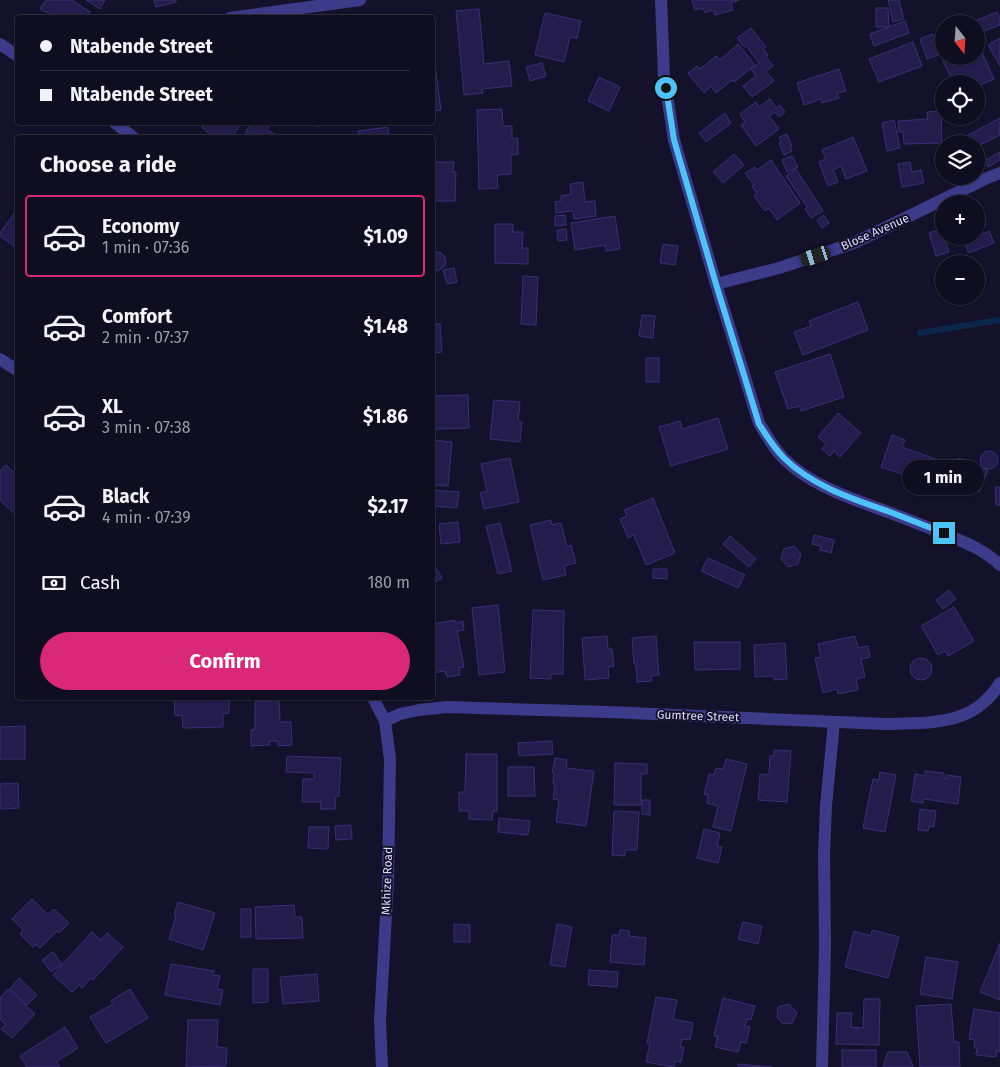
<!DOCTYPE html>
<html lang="en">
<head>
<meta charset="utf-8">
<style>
	body { margin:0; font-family:"Fira Sans",sans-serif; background:#181629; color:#f1f3f6; height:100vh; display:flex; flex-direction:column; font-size:19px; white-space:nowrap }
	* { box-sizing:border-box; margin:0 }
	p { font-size:16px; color:#9b9ca5 }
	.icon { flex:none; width:28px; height:28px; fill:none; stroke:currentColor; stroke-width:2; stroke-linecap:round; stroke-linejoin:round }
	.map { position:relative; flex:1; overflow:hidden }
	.details { position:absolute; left:15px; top:135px; width:420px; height:565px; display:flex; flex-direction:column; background:#0f0d20; border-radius:5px; box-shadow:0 1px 4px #0004,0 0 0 1px #2f2d3e }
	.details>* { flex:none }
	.guide { position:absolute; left:15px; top:15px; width:420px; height:110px; border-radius:5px; box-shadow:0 1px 4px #0004,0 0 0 1px #2f2d3e; display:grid; align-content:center; height:110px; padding:0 25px; background:#0f0d20 }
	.needle { width:32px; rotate:163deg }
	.tools { position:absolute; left:935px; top:15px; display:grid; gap:10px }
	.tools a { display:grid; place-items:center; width:50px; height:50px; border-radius:50%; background:#0f0d20; box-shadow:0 1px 4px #0004,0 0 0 1px #2f2d3e; font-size:25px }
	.end { position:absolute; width:22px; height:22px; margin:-11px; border:6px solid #4fc3f7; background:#111; box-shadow:0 0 0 2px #111 }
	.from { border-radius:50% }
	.bubble { position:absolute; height:35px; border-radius:18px; background:#0f0d20; box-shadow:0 1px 4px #0004,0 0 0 1px #2f2d3e; font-size:16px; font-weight:700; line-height:35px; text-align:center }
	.car { position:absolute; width:15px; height:30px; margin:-15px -8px; border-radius:6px; box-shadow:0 0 4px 1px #0007; background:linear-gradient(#222 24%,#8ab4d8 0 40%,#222 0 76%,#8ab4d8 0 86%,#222 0) }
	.guide b { display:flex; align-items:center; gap:18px; height:48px; font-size:19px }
	.guide b+b { border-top:1px solid #2f2d3e }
	.guide i { width:12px; height:12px; background:#f1f3f6 }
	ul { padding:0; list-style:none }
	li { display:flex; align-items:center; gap:15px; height:82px; margin:0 10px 8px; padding:0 15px; border:2px solid transparent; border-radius:5px }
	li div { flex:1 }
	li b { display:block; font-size:19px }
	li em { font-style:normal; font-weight:700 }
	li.current { border-color:#db2777 }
	li>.icon { width:45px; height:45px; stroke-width:1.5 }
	h2 { padding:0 25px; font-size:22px; line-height:60px }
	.pay { display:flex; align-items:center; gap:12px; height:55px; padding:0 25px; font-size:19px }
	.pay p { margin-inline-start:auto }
	.primary-button { display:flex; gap:10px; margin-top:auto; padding:10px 25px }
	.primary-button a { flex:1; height:58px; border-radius:30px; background:#db2777; color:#fff; font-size:20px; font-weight:700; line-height:58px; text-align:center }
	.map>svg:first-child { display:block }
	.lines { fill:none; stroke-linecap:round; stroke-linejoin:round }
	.stream { stroke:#0c274e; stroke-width:6 }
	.building { fill:#241c4c; stroke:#3a2e79 }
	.minor { stroke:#3c3b8a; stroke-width:12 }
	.route { stroke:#4fc3f7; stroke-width:6 }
	.labels { text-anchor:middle; stroke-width:4; stroke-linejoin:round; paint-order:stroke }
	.street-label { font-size:12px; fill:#dedbff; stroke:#14112b }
</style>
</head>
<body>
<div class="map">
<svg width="1000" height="1067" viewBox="0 0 1000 1067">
	<rect width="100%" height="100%" fill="#14112b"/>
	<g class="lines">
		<path class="stream" d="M920 333 1000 320"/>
	</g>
	<g class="building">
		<path d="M46 0H72L90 12 87 18H50L51 15 40 9Z"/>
		<path d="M86 0H105L100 9Z"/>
		<path d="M154 0H176V2L156 7Z"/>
		<path d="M692 0H739L731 3 733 10 715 15 713 10 705 13 703 8 695 10Z"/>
		<path d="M888 0H899L904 19 893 22Z"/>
		<path d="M876 8H888L889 27H876Z"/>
		<path d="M479 9 484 64 509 61 512 86 482 89 483 93 464 95 456 11Z"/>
		<path d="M997 12 1000 18V25L976 34V24H968Z"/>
		<path d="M545 13 581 21 577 38 570 37 564 62 535 55Z"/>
		<path d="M905 21 909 33 874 46 870 34Z"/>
		<path d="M751 28 766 47 763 49 768 55 766 57 773 66 766 71 774 81 752 97 743 86 756 76 751 69 759 63 746 46 744 47 737 38Z"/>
		<path d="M944 33V51L942 52 936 37Z"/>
		<path d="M933 34 941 54 927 59 920 39Z"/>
		<path d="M1000 38V66L988 45Z"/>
		<path d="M432 42 441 110 432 111Z"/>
		<path d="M913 42 922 66 879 82 869 59Z"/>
		<path d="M738 44 755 65 734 82 732 80 716 93 711 86 704 93 688 73 697 66 700 69 716 56 720 60Z"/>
		<path d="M978 44 994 79 976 87V84H954L943 61 952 56H976V45Z"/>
		<path d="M542 63 546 76 530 81 526 67Z"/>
		<path d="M839 69 846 91 837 93 839 98 822 103 821 99 804 105 797 83Z"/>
		<path d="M599 77 620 87 609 111 588 101Z"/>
		<path d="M770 99 776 108 780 105 785 112 779 117 775 112 769 116 779 129 756 146 741 125 745 122 740 114 756 102 759 107Z"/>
		<path d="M502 109 503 126H512V139L518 138V154L511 155V174L497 175 498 188 479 189 477 110Z"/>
		<path d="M941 111 942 143 904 144 903 132H899L898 121 928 119 927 112Z"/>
		<path d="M725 113 731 123 706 142 699 133Z"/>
		<path d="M1000 118V135L976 147V144H964L961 139Z"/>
		<path d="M894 120 900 148 887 151 882 123Z"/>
		<path d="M202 122H243L231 138H214L202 127 204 125Z"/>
		<path d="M249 122H271L267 130 280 137V136L284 138H243L250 125 248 124Z"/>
		<path d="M306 122H320V126L306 125Z"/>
		<path d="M388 127 389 138H359L358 131Z"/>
		<path d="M787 134 792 146 790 147 792 151 784 155 779 143 781 142 779 137Z"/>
		<path d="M853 137 867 171 846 179 841 166 833 170 838 182 828 186 819 162 826 159 822 150Z"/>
		<path d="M1000 152V160L988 167 984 161Z"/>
		<path d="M734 154 744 165 723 183 713 172Z"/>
		<path d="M792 156 798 167 787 172 782 160Z"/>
		<path d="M771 160 800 203 777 220 769 208 765 211 754 196 757 194 752 186 754 185 745 173 755 167 757 170Z"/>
		<path d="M432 162H454L453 172H456L455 201H432Z"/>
		<path d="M910 162 912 172 921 170 924 183 902 187 898 164Z"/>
		<path d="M796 169 823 211 811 218 805 209 807 207 786 176Z"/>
		<path d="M583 182 585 202 595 201 596 216 574 219 573 211 556 213 555 202 561 201V196L571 194 570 184Z"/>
		<path d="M15 212 18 213V246L15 244 14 246 0 236V233Z"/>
		<path d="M982 214 986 225 976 229V216Z"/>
		<path d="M565 215 566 225 555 226V216Z"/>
		<path d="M824 215 829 223 822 228 817 220Z"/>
		<path d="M615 216 620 249 606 251 605 245 575 250 571 223Z"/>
		<path d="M495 224H513V232H523L522 248H528V264L495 263Z"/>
		<path d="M566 229 567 240 558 241 557 230Z"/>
		<path d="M941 229 949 252 936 256 929 233Z"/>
		<path d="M989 231 994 243 969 253 964 242Z"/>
		<path d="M663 244 678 246 675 265 660 263Z"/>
		<path d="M437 252 441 253 445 257 446 261 445 266 441 269 437 271 432 270V253Z"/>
		<path d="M454 268 457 282 447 284 443 270Z"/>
		<path d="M523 276 538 277 536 325 521 324Z"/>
		<path d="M858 302 868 330 803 355 794 332 811 326 809 321Z"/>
		<path d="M642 315 655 316 653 338 639 336Z"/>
		<path d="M432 324H440L442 352 432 353Z"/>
		<path d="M830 354 844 397 801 411 799 406 788 409 775 372Z"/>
		<rect x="646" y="358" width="13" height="24"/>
		<path d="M468 395 469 428 432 429V396Z"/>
		<path d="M494 400 520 402 518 421 522 422 520 442 490 439Z"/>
		<path d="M838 413 861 433 840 457 834 451 830 456 822 449 826 444 818 437Z"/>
		<path d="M718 418 728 449 671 466 659 427 680 421 682 429Z"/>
		<path d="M892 435 905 440 902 447 935 459 926 483 917 479 915 485 903 481 905 475 881 467Z"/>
		<path d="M432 440 452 442 448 486 432 485Z"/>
		<circle cx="989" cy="460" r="9"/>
		<path d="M510 458 519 502 484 509 480 493 487 491 481 464Z"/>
		<path d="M959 458 988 470 979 492 958 484 960 478 952 475Z"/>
		<path d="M6 465 18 476V517L0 500V471Z"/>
		<path d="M995 487H1000V505H996Z"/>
		<path d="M432 490 459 492 457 508 432 506Z"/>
		<path d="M653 498 675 553 646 565 634 535 628 538 620 519 627 516 624 510Z"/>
		<path d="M551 520 552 525 561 523 567 547 571 545 576 563 564 566 566 575 543 580 530 525Z"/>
		<path d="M458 522 460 542 441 544 439 524Z"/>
		<path d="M500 523 512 571 498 574 486 526Z"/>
		<path d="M814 535 834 540 831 553 820 550 821 546 812 544Z"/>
		<path d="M730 536 756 559 749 567 723 544Z"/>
		<path d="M794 546 801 554 798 564 788 567 781 559 784 549Z"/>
		<path d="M708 558 745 575 738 588 701 571Z"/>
		<path d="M432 562 442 578 432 584Z"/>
		<path d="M653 569H667V579L653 578Z"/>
		<path d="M949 590 956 599 943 609 936 600Z"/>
		<path d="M498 605 505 672 479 675 472 608Z"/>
		<path d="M954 607 974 641 948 656 945 651 938 655 921 626Z"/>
		<path d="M533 610 564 611 563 674H551V679L530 678Z"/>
		<path d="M455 620V623L463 621 464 630 457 631 464 667 459 668 460 675 447 677 445 671 432 673V624Z"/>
		<path d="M607 636 608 649H612L614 666 608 667 609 678 585 680 582 638Z"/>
		<path d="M656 636 659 675 651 676 652 681 637 682 636 664H634L632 638Z"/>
		<path d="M855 636 858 648 868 646 870 657 861 659 865 677 856 679 858 690 838 694 837 689 823 693 815 658 821 657 818 644Z"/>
		<path d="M694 642H740V669L695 670Z"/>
		<path d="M785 643 787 679 774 680V676L755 677 754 645Z"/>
		<circle cx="921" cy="669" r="11"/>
		<path d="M174 698H229V713L223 714V727L183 728 182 715 175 716Z"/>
		<path d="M279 700 280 722H291L292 745 278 746V741H269L270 745 251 746V730L255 729V702Z"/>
		<path d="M25 726V759H0V727Z"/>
		<path d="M552 741 553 754 519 756 518 743Z"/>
		<path d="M774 750 791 751 787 802 758 800 760 774 769 775 770 756H774Z"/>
		<path d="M466 754H497V812L493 811 492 820 469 819V811H459V792H465Z"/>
		<path d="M287 756 341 758 339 796H336L335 809H320L321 802H302L303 779H314V773L286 772Z"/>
		<path d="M555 758 567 760 566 768 594 771 586 826 556 822 559 800 553 799 555 784H553L554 774 552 773Z"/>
		<path d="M726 759 747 764 731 831 713 827 718 806 707 803 708 795 704 794 709 774 714 775 716 768 723 769Z"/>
		<path d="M615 763 647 764V774H641V805H614Z"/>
		<path d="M508 767H534L535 796H508Z"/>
		<path d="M925 771 944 773V778L947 779V775L961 777 958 804 924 799 923 803 911 801 915 774 925 776Z"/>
		<path d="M880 772 896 775 885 832 863 828 873 779 879 780Z"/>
		<path d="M18 783 19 808 0 809V784Z"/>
		<path d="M642 800H650V815L642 814Z"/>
		<path d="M920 809 936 811 934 827 929 826 928 831 918 830Z"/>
		<path d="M614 811 639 812 637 850H625V856L612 855Z"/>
		<path d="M499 818 530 821 528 835 498 832Z"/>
		<path d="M351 825 352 839 336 840 335 826Z"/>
		<path d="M309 827H329L328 849 308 848Z"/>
		<path d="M704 829 720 833 717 846 722 847 718 863 697 858Z"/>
		<path d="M32 899 48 915 54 909 69 923 59 933 57 931 40 948 35 944 33 947 20 934 23 930 12 919Z"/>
		<path d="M178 902 215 913 203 950 169 939 176 916 174 915Z"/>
		<path d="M294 905 295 917H302L303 938 256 939 255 907Z"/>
		<rect x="241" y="909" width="10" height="28"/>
		<path d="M743 922 762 926 758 944 738 939Z"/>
		<path d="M454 924 470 925V942H454Z"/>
		<path d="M557 924 572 927 565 967 550 965Z"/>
		<path d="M620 930 630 931 629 936 646 938 644 965 610 962 612 935H619Z"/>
		<path d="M872 930 899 937 888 978 845 967 854 931 871 936Z"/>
		<path d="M92 932 101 940 107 933 123 947 93 980 91 978 82 988 79 985 72 992 53 975Z"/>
		<path d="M1000 943V1000L980 992Z"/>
		<path d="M53 952 62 964 51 972 42 960Z"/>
		<path d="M926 957 958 962 952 999 920 994Z"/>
		<path d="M171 964 214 971 213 975 220 976 217 989 223 990 220 1005 165 995Z"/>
		<path d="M253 969H268V1002L253 1003Z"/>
		<path d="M589 970 618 972 617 987 588 985Z"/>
		<path d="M317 974 319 1001 283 1004 280 977Z"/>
		<path d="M19 978 37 995 27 1005 10 989Z"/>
		<path d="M8 989 35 1014 12 1038 1 1029 6 1025 0 1019V998Z"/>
		<path d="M130 989 148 1018 106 1043 90 1017 113 1004 111 1001Z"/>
		<path d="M656 997 677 1000 673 1019 693 1023 690 1040 682 1039 680 1047H684L681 1062 675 1061 674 1067 646 1062 650 1044 647 1043Z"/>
		<path d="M723 998 755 1006 751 1020 747 1019 745 1026 750 1027 746 1043 741 1042 738 1052 715 1047 718 1037 714 1036Z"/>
		<path d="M864 999H880L879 1045 836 1044 837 1013H852L851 1027 863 1028Z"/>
		<path d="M789 1004 797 1013 792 1023 783 1024 777 1017 778 1007Z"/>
		<path d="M951 1004 954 1042H959L960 1067H920L916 1006Z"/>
		<path d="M974 1009 1000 1013V1052L997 1051 996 1057 976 1055 977 1048H974L975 1040 969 1039Z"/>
		<path d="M188 1020H218L217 1047 227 1048 226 1066 186 1067Z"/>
		<path d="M65 1027 78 1048 56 1062 60 1067H27L20 1056Z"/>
		<rect x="842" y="1050" width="34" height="17"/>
		<path d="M888 1052H907L913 1066V1067H883Z"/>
		<path d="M738 1064 772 1067H738Z"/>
	</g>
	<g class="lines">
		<g class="minor">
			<path d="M661 0 664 76 674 140 716 284 759 423C766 435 774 448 783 458 808 483 844 496 877 508 897 515 917 523 937 531 961 541 981 547 1000 565"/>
			<path d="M230 18 360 0"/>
			<path d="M0 44 18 56"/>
			<path d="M114 122 134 138"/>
			<path d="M716 284 779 268 854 243 987 178 1000 173"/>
			<path d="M0 359 18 371"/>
			<path d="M373 698 385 721 390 759 388 881 380 1021 382 1067"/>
			<path d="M385 721 400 714 419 710 447 707 608 712 886 724C931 722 973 727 1000 683"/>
			<path d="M822 1067 825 945 824 854 826 806 834 722"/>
		</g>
	</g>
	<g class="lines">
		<path class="route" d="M666 88 674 140 716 284 759 424C766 435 774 448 784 458 812 486 853 499 890 512 908 519 926 526 944 533"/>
	</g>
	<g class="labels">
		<g class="street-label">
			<text transform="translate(875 232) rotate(-24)" y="4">Blose Avenue</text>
			<text transform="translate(698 716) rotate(2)" y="4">Gumtree Street</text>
			<text transform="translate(387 881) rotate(-88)" y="4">Mkhize Road</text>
		</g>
	</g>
</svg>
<div class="tools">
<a><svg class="needle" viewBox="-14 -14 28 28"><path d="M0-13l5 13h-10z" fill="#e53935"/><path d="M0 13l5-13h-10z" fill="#9b9ca5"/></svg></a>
<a><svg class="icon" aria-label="locate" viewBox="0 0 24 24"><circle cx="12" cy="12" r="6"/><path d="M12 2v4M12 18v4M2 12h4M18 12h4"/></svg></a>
<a><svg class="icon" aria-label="layers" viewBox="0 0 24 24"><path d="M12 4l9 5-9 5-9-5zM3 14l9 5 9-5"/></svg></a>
<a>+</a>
<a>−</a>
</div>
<i class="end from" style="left:666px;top:88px"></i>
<i class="end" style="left:944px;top:533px"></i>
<div class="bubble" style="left:902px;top:460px;width:82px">1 min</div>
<i class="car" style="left:816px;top:256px;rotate:252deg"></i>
<div class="guide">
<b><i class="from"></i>Ntabende Street</b>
<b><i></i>Ntabende Street</b>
</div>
<section class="details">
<h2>Choose a ride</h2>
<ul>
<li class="current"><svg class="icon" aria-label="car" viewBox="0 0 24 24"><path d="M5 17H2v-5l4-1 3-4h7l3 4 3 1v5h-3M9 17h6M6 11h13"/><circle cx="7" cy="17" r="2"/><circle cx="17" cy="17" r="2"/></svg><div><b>Economy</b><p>1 min · 07:36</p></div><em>$1.09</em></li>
<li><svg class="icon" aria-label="car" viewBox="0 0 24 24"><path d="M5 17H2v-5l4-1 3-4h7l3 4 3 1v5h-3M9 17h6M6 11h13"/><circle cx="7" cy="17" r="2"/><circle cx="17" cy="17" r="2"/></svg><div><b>Comfort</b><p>2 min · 07:37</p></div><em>$1.48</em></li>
<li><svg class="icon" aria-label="car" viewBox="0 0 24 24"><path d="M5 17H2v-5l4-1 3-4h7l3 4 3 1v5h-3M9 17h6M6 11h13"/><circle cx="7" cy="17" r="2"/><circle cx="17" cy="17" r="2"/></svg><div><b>XL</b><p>3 min · 07:38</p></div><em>$1.86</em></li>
<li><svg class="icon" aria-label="car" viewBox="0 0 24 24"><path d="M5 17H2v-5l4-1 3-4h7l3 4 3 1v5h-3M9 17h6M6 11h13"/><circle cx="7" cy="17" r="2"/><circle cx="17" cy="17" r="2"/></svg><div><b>Black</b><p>4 min · 07:39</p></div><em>$2.17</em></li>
</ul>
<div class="pay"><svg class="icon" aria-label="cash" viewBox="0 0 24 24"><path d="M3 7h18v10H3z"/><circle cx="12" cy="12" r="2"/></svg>Cash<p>180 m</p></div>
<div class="primary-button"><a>Confirm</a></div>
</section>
</div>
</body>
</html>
